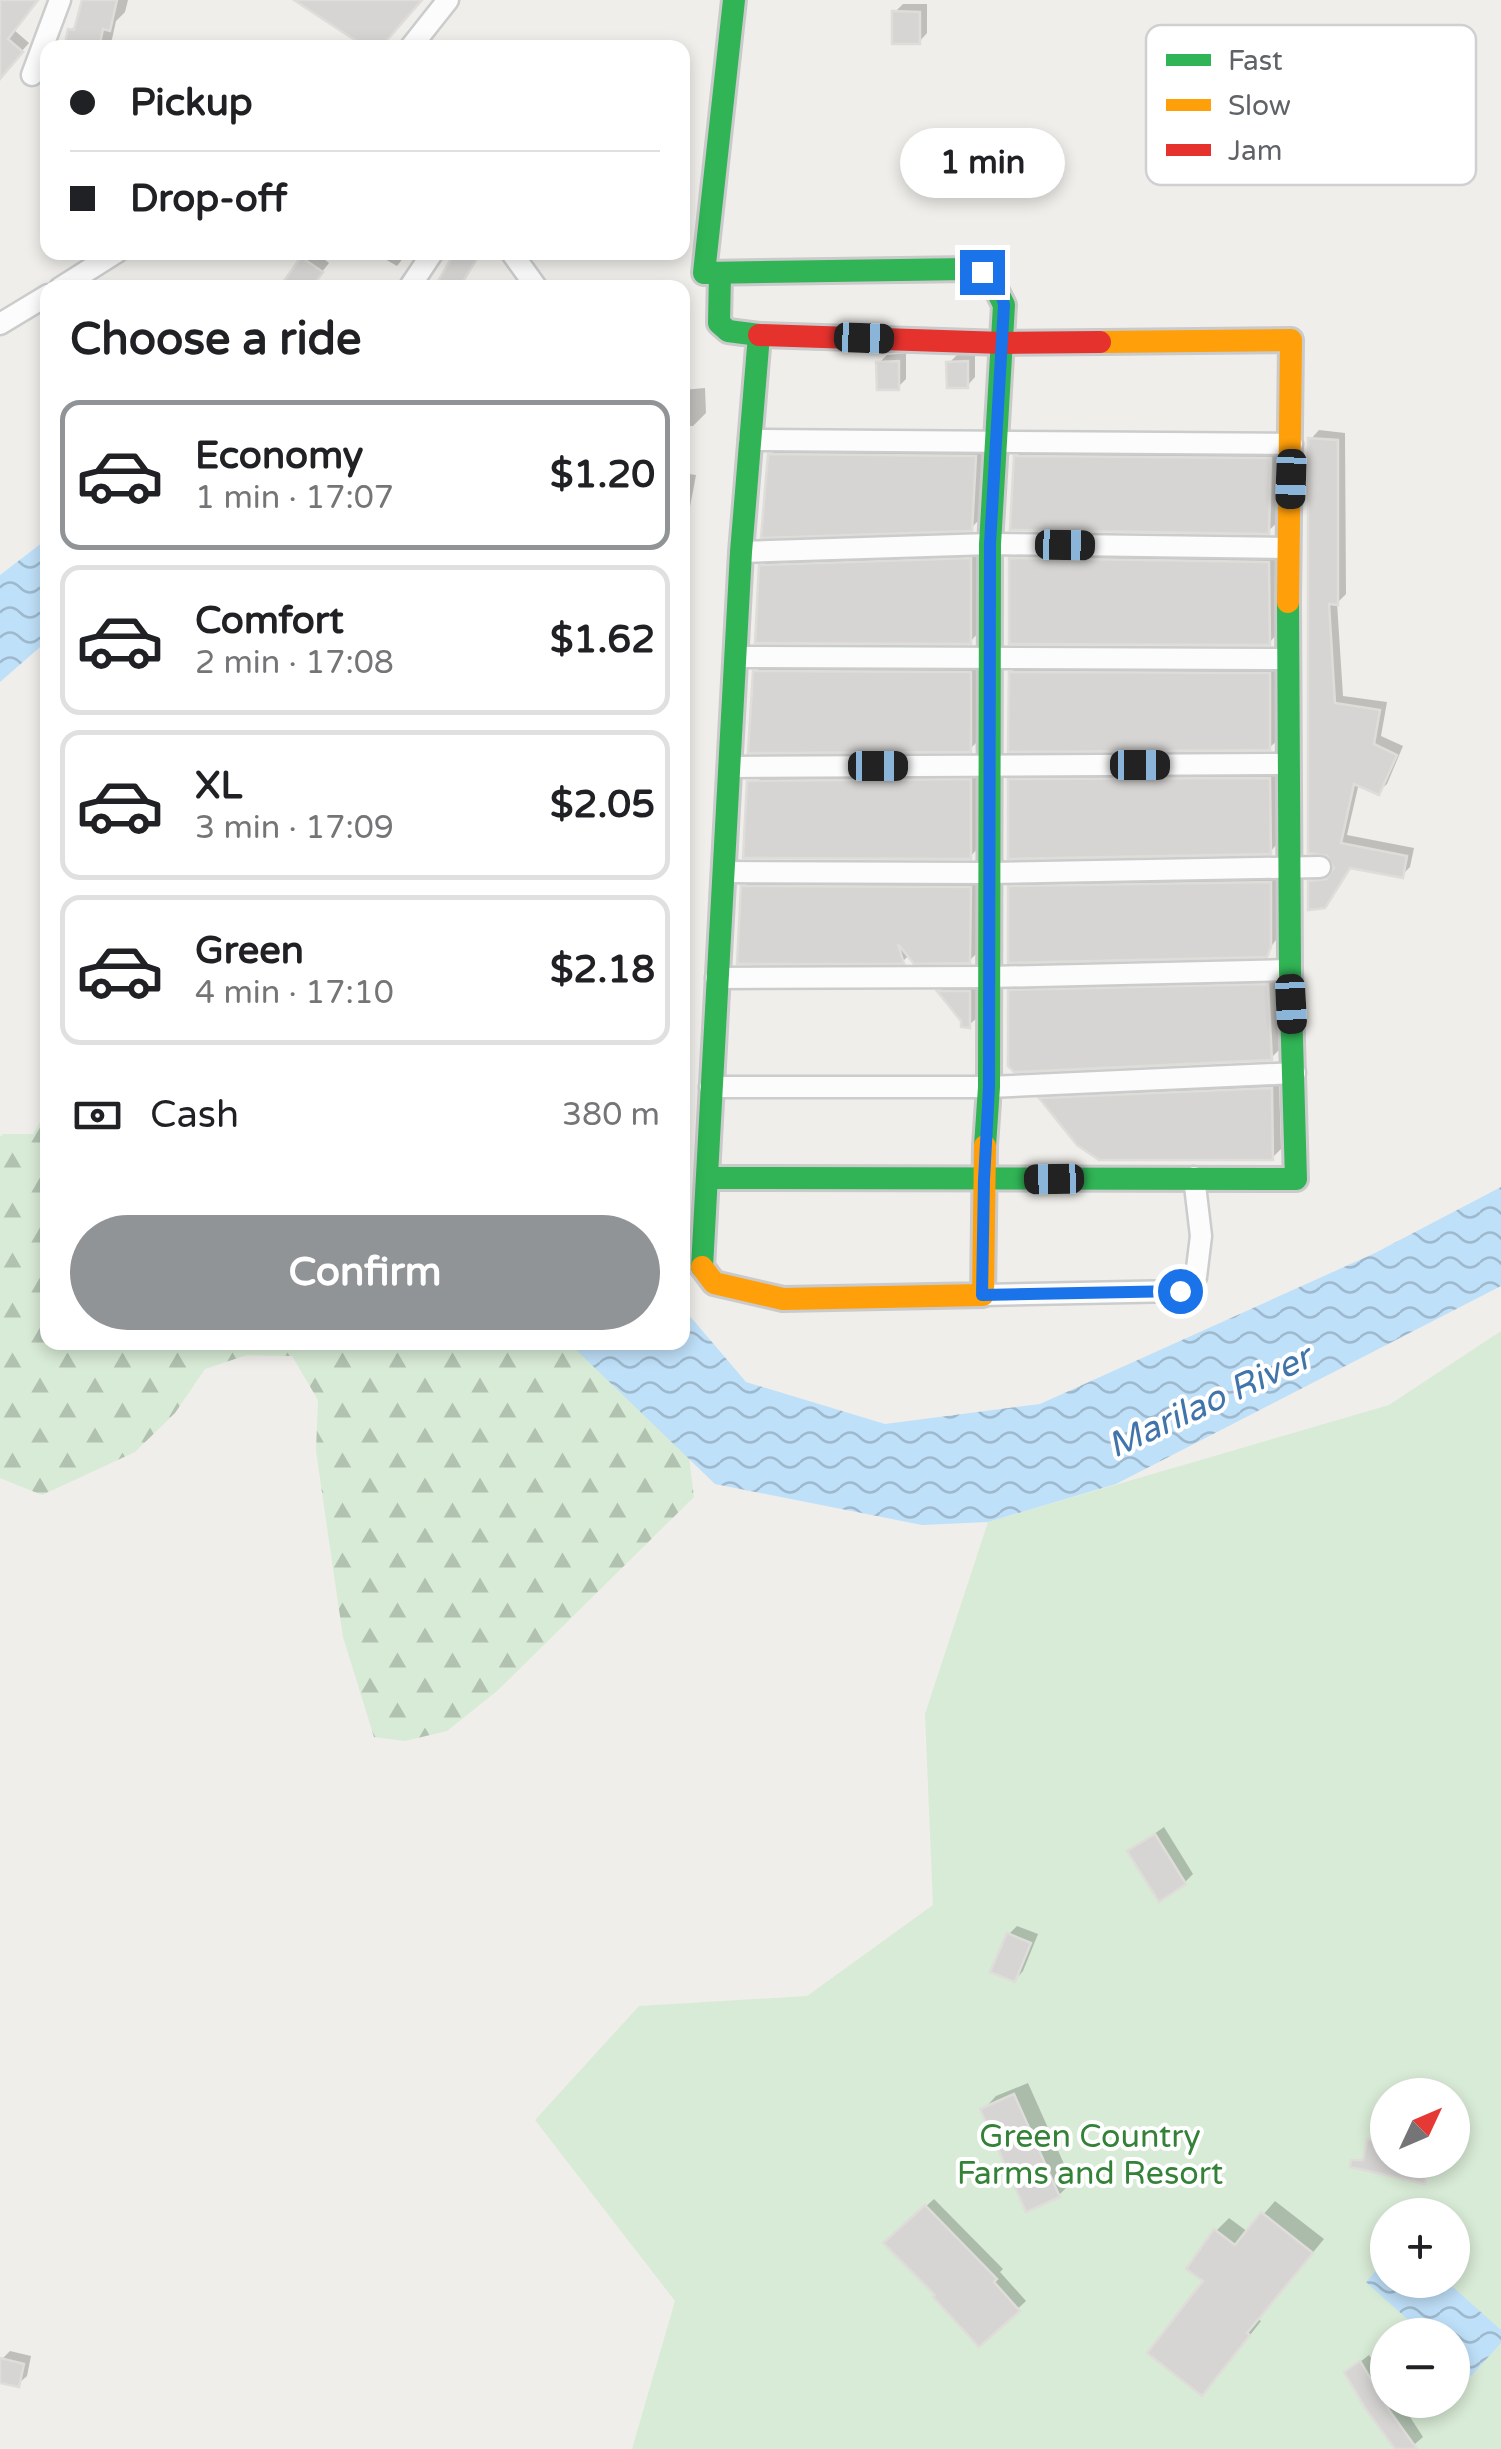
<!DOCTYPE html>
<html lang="en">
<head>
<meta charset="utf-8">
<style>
	body { margin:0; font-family:"Varela Round",sans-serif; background:#f2f2f2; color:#202124; height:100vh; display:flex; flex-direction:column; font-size:38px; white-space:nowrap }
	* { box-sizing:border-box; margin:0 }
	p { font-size:32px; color:#757577 }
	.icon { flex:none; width:55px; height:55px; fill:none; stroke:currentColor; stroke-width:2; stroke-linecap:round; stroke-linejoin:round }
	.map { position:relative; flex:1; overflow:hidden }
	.drawer { position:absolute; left:40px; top:280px; width:650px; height:1070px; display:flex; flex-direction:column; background:#fff; border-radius:20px; box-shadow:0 5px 15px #0003 }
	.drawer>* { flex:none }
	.top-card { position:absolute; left:40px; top:40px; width:650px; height:220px; border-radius:20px; box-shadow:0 5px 15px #0003; display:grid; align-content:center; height:220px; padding:0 30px; background:#fff }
	.needle { width:65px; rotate:46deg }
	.controls { position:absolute; left:1370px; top:2078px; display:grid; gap:20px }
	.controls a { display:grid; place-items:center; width:100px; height:100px; border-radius:50%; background:#fff; box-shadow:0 5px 15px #0003; font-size:50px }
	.end { position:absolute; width:45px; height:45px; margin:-22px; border:12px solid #1a73e8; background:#fff; box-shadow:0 0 0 5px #fff }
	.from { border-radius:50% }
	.bubble { position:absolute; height:70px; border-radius:35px; background:#fff; box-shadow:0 5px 15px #0003; font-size:32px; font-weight:700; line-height:70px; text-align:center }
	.car { position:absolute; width:30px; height:60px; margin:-30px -15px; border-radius:12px; box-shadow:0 0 8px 2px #0007; background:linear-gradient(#222 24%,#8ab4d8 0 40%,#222 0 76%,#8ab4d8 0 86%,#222 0) }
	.top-card b { display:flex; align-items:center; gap:35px; height:95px; font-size:38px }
	.top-card b+b { border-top:2px solid #e0e0e0 }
	.top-card i { width:25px; height:25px; background:#202124 }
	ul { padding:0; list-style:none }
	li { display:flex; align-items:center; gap:30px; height:150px; margin:0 20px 15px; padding:0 10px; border:5px solid #e0e0e0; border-radius:20px }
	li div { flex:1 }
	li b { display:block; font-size:38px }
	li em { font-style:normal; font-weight:700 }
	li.active { border-color:#919496 }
	li>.icon { width:90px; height:90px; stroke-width:1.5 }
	h2 { padding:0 30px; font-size:45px; line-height:120px }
	.pay { display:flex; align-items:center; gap:25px; height:110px; padding:0 30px; font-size:38px }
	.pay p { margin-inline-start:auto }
	.action { display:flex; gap:20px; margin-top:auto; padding:20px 30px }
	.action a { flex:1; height:115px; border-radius:60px; background:#919496; color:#fff; font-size:40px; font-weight:700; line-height:115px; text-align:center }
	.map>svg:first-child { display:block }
	.forest { fill:url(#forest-firs) }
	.green { fill:#d8ebd6; fill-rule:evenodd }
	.water { fill:url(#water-waves) }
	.shadow { fill:#0003 }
	.building { fill:#d6d5d3; stroke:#deddd9; stroke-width:2.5 }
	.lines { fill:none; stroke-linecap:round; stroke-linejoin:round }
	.street-casing { stroke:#cbcccc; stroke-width:25 }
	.fast-casing { stroke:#cacacb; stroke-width:28 }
	.slow-casing { stroke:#cacacb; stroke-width:28 }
	.jam-casing { stroke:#cacacb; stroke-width:28 }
	.street { stroke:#fdfcfc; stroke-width:20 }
	.fast { stroke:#30b455; stroke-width:22 }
	.slow { stroke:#ff9f0a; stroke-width:22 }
	.jam { stroke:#e5322d; stroke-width:22 }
	.route { stroke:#1a73e8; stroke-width:12 }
	.labels { text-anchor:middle; stroke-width:8; stroke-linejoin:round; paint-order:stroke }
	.park-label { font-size:32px; fill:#348238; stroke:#fff }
	.water-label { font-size:35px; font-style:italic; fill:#4174aa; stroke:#fff }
	.key { fill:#fff; stroke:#cfd0d2; stroke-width:2.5 }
	.key-label { font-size:28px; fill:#5f6368 }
</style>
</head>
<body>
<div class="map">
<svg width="1501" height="2449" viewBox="0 0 1501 2449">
	<defs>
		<pattern id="forest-firs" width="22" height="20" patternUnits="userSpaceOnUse" patternTransform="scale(2.5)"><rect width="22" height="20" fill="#d8ebd6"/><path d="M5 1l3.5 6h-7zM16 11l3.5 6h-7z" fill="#b2c2b1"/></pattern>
		<pattern id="water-waves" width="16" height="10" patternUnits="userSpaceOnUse" patternTransform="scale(2.5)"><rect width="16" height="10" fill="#bfe0f9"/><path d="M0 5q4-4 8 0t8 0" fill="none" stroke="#9eb9cd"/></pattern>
	</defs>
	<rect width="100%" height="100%" fill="#efeeea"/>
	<path class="forest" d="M47 1110 48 1342 629 1343 686 1432 694 1497 497 1691 447 1731 405 1741 374 1737 343 1637 316 1451 318 1400 292 1356 247 1355 205 1369 175 1413 135 1452 42 1495 0 1478V1137L3 1134H33Z"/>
	<path class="green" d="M1501 1331V2449H632L675 2301 535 2120 639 2006 807 1996 933 1905 925 1714 988 1522 1389 1405ZM1388 2095H1452V2160H1388ZM1388 2215H1452V2280H1388ZM1388 2335H1452V2400H1388Z"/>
	<g class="water">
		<path d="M47 539V641L0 682V575Z"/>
		<path d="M1501 1187V1286L1116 1484 988 1522 922 1525 715 1484 569 1343 682 1342 683 1308 746 1382 885 1424 1040 1404 1375 1253Z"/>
		<path d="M1387 2258 1388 2280H1445L1501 2330V2343L1471 2376 1453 2360 1452 2335H1425L1366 2282Z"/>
	</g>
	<g class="shadow">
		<path d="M0 0H38L13 29 29 43 12 62 0 66Z"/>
		<path d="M84 0H128L125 12 116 21 110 48H66L71 30 79 22Z"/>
		<path d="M903 4H927V33L919 42 895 12Z"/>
		<path d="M309 252H315L329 263 311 286 313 288H281Z"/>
		<path d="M380 252H408L397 266 378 255Z"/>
		<path d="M600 280 606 288H592Z"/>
		<path d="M906 353V379L898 387 879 363 887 355Z"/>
		<path d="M975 354V377L967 386 949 363 957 355Z"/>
		<path d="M705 388 706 413 693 426H682V390Z"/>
		<path d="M1319 430 1345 433 1346 594 1337 603 1343 696 1387 702 1381 736 1403 746 1387 784 1378 792 1359 783 1347 835 1414 848 1410 867 1402 875 1352 866 1324 906 1311 882 1319 874 1334 872 1337 868 1311 439Z"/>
		<path d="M779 447 984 448 979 520 971 528 770 455Z"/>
		<path d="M1025 448 1278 450 1277 523 1268 531 1016 457Z"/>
		<path d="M682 473 696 475 682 549Z"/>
		<path d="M979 551 978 633 970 642 762 566 770 558Z"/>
		<path d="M1020 551 1277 554V634L1269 643 1011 559Z"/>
		<path d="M764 664H978V741L970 749 756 672Z"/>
		<path d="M1019 664 1277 665 1278 740 1269 748 1011 673Z"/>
		<path d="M1278 771V843L1270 852 1011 780 1019 772Z"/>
		<path d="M978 772V848L970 857 757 782 766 773Z"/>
		<path d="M1278 874V937L1266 954 1011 887 1019 879Z"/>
		<path d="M752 879H978V952L969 961 910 954 903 961 744 887Z"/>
		<path d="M1275 977 1279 1050 1271 1058 1010 991 1019 983Z"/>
		<path d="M948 984H978V1017L969 1025 940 991Z"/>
		<path d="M1279 1081 1281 1149 1272 1158 1042 1099 1050 1091Z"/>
		<path d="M1164 1827 1193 1874 1185 1882 1130 1851Z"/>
		<path d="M1017 1926 1038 1934 1023 1971 1015 1980 1009 1934Z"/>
		<path d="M1028 2083 1072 2182 1059 2195 983 2110 996 2096Z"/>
		<path d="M1378 2132 1388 2135V2160H1436L1433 2173 1424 2181 1364 2168 1370 2141Z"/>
		<path d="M934 2199 1003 2269 1000 2272 1026 2301 979 2344 938 2295 886 2243Z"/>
		<path d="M1275 2201 1324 2239 1258 2319 1261 2321 1215 2380 1216 2231 1229 2218 1248 2232Z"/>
		<path d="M10 2351 31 2356 27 2376 18 2384 0 2381 2 2359Z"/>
		<path d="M1369 2355 1388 2383V2400H1399L1423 2437 1409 2449H1399L1347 2372Z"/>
	</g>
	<g class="building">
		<path d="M0 0H38L8 39 23 52 0 79Z"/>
		<path d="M82 0H117L110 31 103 29 99 48H64L68 29 74 30Z"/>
		<path d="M294 0H422L380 48H367Z"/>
		<path d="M892 11 920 12V44H892Z"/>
		<path d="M455 252H481L459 288H434Z"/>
		<path d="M301 257 323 272 311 288H279Z"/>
		<path d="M899 361V390H877L876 362Z"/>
		<path d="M968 361V388H947L946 362Z"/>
		<path d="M1308 438 1338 440V605L1329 604 1335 703 1380 710 1374 744 1397 755 1379 795 1354 784 1341 843 1407 856 1403 878 1350 868 1325 908 1308 910V881L1326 879 1334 868 1327 856 1308 853Z"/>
		<path d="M768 454 976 456 972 531 761 538Z"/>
		<path d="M1014 456 1271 458 1269 534 1010 530Z"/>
		<path d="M971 558V644L755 643 759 565Z"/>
		<path d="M1009 558 1269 562 1270 645 1009 644Z"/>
		<path d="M753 671 971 672V752L748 753Z"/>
		<path d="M1009 672 1270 673V750L1008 752Z"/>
		<path d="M1270 778 1271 854 1008 859V779Z"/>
		<path d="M971 779V859L743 858 747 781Z"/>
		<path d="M1271 882V947L1267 957 1008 963V886Z"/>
		<path d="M741 886 971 887 970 963 914 964 898 944 904 964H737Z"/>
		<path d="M1268 984 1272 1060 1014 1072 1008 1066V990Z"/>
		<path d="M937 991H970V1028L961 1027V1021Z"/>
		<path d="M1272 1088 1273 1160H1099L1077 1145 1039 1098Z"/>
		<path d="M1155 1834 1186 1884 1159 1902 1127 1851Z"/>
		<path d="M1007 1933 1031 1943 1015 1982 990 1972Z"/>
		<path d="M1014 2094 1060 2197 1026 2212 980 2109Z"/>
		<path d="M1367 2139 1388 2144V2160H1431L1425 2184 1350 2167 1351 2160H1363Z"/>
		<path d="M925 2205 997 2279 994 2282 1020 2311 979 2347 933 2297 935 2295 883 2243Z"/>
		<path d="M1261 2212 1313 2253 1247 2333 1250 2335 1202 2396 1147 2353 1203 2281 1186 2269 1214 2229 1235 2245Z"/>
		<path d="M0 2358 24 2364 19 2387 0 2383Z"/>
		<path d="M1360 2361 1389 2410 1417 2449H1395L1365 2408 1344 2372Z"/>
	</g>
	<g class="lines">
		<defs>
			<g id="street">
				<path d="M410 48 448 0"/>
				<path d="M32 75 60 0"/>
				<path d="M511 252 537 288"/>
				<path d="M60 288 117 252"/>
				<path d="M409 288 433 252"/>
				<path d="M0 324 48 295"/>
				<path d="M749 440 1292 444"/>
				<path d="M741 552 990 544 1288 548"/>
				<path d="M735 657 1289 659"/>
				<path d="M729 767 1289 764"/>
				<path d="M723 872 990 873 1320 867"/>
				<path d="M716 978 990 977 1290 970"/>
				<path d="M710 1087H989L1295 1073"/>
				<path d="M983 1295 1180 1291 1196 1277 1201 1236 1194 1177"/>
			</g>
			<g id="fast">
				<path d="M734 0 704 273 968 269 992 281 1004 305 990 544 989 1087 985 1146"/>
				<path d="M707 1178 1296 1179 1290 970 1288 602"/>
				<path d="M702 1267 741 552 759 335 728 331 719 323 720 274"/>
			</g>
			<g id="slow">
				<path d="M1100 342 1291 340 1288 602"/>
				<path d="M702 1267 714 1283 783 1299 983 1295 985 1146"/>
			</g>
			<path id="jam" d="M759 335 1003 343 1100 342"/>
		</defs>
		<use href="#street" class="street-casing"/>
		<use href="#fast" class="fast-casing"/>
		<use href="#slow" class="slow-casing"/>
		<use href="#jam" class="jam-casing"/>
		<use href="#street" class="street"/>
		<use href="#fast" class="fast"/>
		<use href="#slow" class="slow"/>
		<use href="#jam" class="jam"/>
	</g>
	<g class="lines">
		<path class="route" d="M982 272C995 281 1001 289 1004 305L990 544 989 1087 984 1180 982 1295 1180 1291"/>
	</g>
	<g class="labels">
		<g class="park-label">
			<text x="1090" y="2147">Green Country<tspan x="1090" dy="37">Farms and Resort</tspan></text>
		</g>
		<g class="water-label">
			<text transform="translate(1209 1401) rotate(-25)" y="12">Marilao River</text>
		</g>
	</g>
	<rect x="1146" y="25" width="330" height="160" rx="15" class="key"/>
	<rect x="1166" y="54" width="45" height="12" fill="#30b455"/>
	<rect x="1166" y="99" width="45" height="12" fill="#ff9f0a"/>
	<rect x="1166" y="144" width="45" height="12" fill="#e5322d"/>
	<g class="key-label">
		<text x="1228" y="70">Fast</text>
		<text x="1228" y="115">Slow</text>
		<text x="1228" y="160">Jam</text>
	</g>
</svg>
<div class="controls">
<a><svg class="needle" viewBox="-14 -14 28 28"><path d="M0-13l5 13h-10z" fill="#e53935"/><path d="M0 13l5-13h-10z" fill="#757577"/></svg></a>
<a>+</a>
<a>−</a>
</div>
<i class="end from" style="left:1180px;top:1291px"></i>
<i class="end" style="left:982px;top:272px"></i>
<div class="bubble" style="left:900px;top:128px;width:165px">1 min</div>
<i class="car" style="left:864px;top:338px;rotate:92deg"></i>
<i class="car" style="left:1291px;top:479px;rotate:182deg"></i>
<i class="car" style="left:1065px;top:545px;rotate:91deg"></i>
<i class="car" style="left:1140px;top:765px;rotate:90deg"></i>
<i class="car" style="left:878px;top:766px;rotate:90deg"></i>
<i class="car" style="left:1291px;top:1004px;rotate:177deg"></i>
<i class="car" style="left:1054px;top:1179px;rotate:269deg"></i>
<div class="top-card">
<b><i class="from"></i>Pickup</b>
<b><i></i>Drop-off</b>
</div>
<section class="drawer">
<h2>Choose a ride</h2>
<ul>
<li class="active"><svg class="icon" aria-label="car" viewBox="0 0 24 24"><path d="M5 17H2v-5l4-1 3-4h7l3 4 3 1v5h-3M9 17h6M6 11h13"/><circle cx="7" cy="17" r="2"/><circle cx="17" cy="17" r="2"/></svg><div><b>Economy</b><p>1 min · 17:07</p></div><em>$1.20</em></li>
<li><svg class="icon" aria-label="car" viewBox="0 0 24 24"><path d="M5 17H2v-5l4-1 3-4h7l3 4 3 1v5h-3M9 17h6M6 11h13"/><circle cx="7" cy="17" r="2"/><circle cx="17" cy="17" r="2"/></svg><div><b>Comfort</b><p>2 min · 17:08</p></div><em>$1.62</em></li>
<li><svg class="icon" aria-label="car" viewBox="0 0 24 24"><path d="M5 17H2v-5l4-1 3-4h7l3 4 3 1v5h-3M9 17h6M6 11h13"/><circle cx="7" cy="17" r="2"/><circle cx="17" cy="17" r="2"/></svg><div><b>XL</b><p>3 min · 17:09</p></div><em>$2.05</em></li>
<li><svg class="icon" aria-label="car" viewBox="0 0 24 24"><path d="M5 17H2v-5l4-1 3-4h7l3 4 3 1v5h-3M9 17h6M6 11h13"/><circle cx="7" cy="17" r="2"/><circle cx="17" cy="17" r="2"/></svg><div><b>Green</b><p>4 min · 17:10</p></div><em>$2.18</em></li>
</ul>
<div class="pay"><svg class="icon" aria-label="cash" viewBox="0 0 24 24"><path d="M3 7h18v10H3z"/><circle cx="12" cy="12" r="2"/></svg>Cash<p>380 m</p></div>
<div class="action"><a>Confirm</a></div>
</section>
</div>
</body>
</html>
